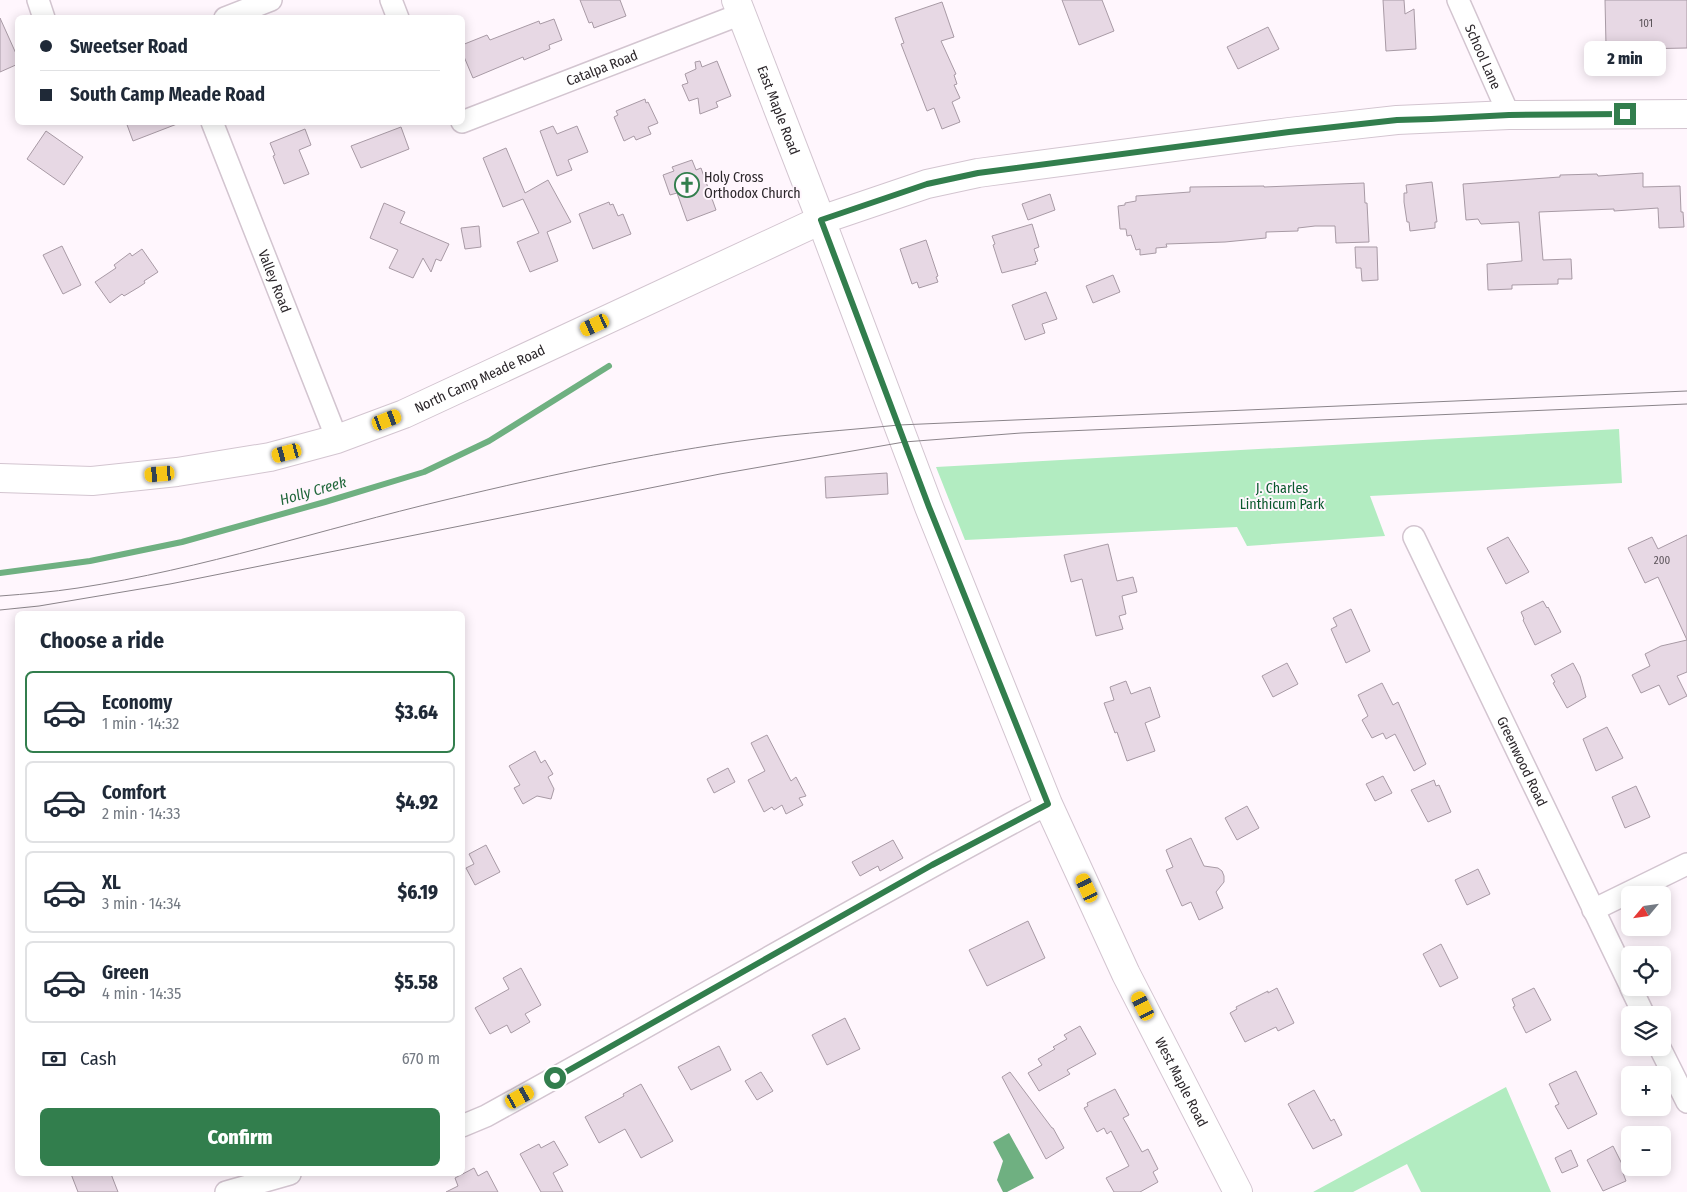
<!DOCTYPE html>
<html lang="en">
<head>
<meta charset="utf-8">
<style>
	body { margin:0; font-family:"Fira Sans Condensed",sans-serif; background:#f2f2f3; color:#1f2937; height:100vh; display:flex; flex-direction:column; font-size:19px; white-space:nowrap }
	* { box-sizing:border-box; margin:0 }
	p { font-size:16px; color:#747a83 }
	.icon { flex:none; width:28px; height:28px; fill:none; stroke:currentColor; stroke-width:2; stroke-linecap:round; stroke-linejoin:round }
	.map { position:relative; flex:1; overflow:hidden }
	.drawer { position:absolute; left:15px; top:611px; width:450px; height:565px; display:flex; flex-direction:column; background:#fff; border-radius:8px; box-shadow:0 2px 12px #0003 }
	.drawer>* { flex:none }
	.banner { position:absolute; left:15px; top:15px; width:450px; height:110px; border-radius:8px; box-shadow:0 2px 12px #0003; display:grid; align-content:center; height:110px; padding:0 25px; background:#fff }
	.needle { width:32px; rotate:241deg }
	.fabs { position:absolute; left:1621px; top:886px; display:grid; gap:10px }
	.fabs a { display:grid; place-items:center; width:50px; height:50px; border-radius:8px; background:#fff; box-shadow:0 2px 12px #0003; font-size:25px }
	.end { position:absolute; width:22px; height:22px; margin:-11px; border:6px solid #327e4d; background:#fff; box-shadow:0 0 0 2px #fff }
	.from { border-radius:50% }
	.bubble { position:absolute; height:35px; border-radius:8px; background:#fff; box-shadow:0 2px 12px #0003; font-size:16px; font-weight:800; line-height:35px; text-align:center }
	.car { position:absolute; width:15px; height:30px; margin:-15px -8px; border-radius:6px; box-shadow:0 0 4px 1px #0007; background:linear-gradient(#f5c518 24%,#345 0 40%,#f5c518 0 76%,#345 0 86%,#f5c518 0) }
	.banner b { display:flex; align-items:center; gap:18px; height:48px; font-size:19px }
	.banner b+b { border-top:1px solid #e0e1e3 }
	.banner i { width:12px; height:12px; background:#1f2937 }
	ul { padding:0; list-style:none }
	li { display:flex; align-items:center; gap:15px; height:82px; margin:0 10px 8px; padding:0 15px; border:2px solid #e0e1e3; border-radius:8px }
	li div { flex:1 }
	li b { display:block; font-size:19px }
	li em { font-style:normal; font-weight:800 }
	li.current { border-color:#327e4d }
	li>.icon { width:45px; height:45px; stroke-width:1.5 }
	h2 { padding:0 25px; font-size:22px; line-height:60px }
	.pay { display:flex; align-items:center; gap:12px; height:55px; padding:0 25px; font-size:19px }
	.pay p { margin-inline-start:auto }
	.cta { display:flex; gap:10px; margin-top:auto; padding:10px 25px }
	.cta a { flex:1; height:58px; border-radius:8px; background:#327e4d; color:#fff; font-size:20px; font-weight:800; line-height:58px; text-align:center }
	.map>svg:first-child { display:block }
	.green { fill:#b2ecc1 }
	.water { fill:#6fb081 }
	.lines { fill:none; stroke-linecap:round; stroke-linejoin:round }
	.stream { stroke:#6fb081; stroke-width:6 }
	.building { fill:#e7d8e4; stroke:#a89aa5 }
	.minor-casing { stroke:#d3c5d0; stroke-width:24 }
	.tertiary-casing { stroke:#d3c5d0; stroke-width:30 }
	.secondary-casing { stroke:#d3c5d0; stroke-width:30 }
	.minor { stroke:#fff; stroke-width:21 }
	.tertiary { stroke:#fff; stroke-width:28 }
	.secondary { stroke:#fff; stroke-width:28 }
	.tram { stroke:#8b848a; stroke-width:1 }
	.route { stroke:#327e4d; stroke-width:6 }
	.labels { text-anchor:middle; stroke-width:4; stroke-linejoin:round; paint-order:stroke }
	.number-label { font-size:11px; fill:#5c545a }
	.street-label { font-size:14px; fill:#2d282c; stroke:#fff6fd }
	.poi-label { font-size:14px; fill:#2d282c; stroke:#fff6fd; text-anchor:start }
	.park-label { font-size:14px; fill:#0a582d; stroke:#fff6fd }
	.water-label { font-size:15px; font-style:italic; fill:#21673b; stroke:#fff6fd }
</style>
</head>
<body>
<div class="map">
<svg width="1687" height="1192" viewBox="0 0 1687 1192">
	<rect width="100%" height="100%" fill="#fff6fd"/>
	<g class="green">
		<path d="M1619 429 1622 483 1370 496 1385 536 1247 546 1237 527 965 540 936 467Z"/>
		<path d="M1506 1087 1551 1192H1421L1407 1164 1353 1192H1313Z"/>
	</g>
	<path class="water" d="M1009 1133 1034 1178 1007 1192H1003L997 1180 1003 1161 993 1142Z"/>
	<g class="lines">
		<path class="stream" d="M0 573 90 561 182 542 325 502 424 472 489 441 609 366"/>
	</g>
	<g class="building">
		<path d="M580 0H620L626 16 594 28 592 22 589 23Z"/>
		<path d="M1062 0H1102L1114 31 1079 45Z"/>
		<path d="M1383 0H1404L1405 14 1414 9 1416 49 1386 51Z"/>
		<path d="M1605 0H1687V48L1636 49V45H1606Z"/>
		<path d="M942 2 954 37 941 41 956 74 954 75 957 84 954 85 960 98 952 102 960 122 942 129 934 108 927 111 901 44 904 43 895 18Z"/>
		<path d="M0 18 18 58V64L0 72Z"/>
		<path d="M554 19 562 40 549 45 550 49 524 60 523 57 473 78 462 52V45L487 35 490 40 539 21 540 24Z"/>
		<path d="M1268 27 1279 49 1238 69 1227 47Z"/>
		<path d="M700 61 702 67 717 61 731 96 716 102 718 107 700 114 698 98 689 101 682 85 688 83 685 74 696 69 695 62Z"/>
		<path d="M645 99 646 103 648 102 658 123 648 127 651 134 636 140 634 136 624 141 614 117 618 115 616 111Z"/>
		<path d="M126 122H177V124L133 141Z"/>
		<path d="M553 126 557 134 577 126 588 152 568 160 572 170 557 176 540 131Z"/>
		<path d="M401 127 409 149 361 168 351 146Z"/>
		<path d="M305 129 311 145 299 150 309 174 284 184 273 156 275 155 270 143Z"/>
		<path d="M46 131 83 157 64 185 27 159Z"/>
		<path d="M506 148 525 193 548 180 571 222 547 232 558 261 530 272 517 242 539 233 523 199 503 207 483 158Z"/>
		<path d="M692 160 696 170 701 168 716 210 687 221 677 193 670 195 663 175 674 171 672 167Z"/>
		<path d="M1643 173V187L1680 186 1681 212H1683L1684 227 1659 228 1658 208 1614 211V209L1539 212 1543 260 1571 259 1572 279H1558V284L1512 285V289L1488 290 1487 264 1522 261 1519 222 1481 224 1478 219 1466 220 1463 184 1560 177V175L1597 174 1598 176Z"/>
		<path d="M1432 182 1437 222H1435V228L1410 231 1409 222H1407L1404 202V193H1407L1406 185Z"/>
		<path d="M1364 183 1365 203H1367L1369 242 1336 243 1335 226H1315L1298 228V231L1266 232V238L1225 242 1166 244 1167 247 1156 248V253L1140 255V249L1136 250 1131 235 1127 236 1126 229H1120L1118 206 1125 205V203L1136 201V196L1190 192V187L1264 186V187Z"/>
		<path d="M1050 194 1055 210 1028 220 1022 204Z"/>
		<path d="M609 202 610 205 613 204 618 216 623 214 631 234 593 249 579 214Z"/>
		<path d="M384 203 405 212 400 223 449 244 441 261 436 259 431 272 423 258 413 278 389 268 398 250 370 238Z"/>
		<path d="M1032 224 1039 247 1034 249 1038 261 1035 262 1036 264 1002 273 993 245 995 244 992 236Z"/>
		<path d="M479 226 481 247 465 249 461 228Z"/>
		<path d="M926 240 938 276 936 277 938 282 919 288 917 282 912 284 900 249Z"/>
		<path d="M62 246 81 285 63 294 43 255Z"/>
		<path d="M1355 247H1377L1378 280 1362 281 1361 268H1356Z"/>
		<path d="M142 249 158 272 144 281 145 283 139 287 124 296 122 294 110 303 95 282 116 268 114 265 130 253 132 256Z"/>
		<path d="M1113 275 1120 292 1093 303 1086 286Z"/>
		<path d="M1046 292 1057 319 1042 324 1045 333 1025 340 1012 305Z"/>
		<path d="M887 473 888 494 826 498 825 477Z"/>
		<path d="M1687 535V672L1677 676 1687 696 1669 705 1659 685 1641 693 1632 675 1650 666 1645 654 1661 646 1687 640 1658 577 1645 583 1628 548 1652 537 1658 549Z"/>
		<path d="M1508 537 1529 572 1506 584 1487 548Z"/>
		<path d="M1108 544 1117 581 1133 577 1137 592 1122 596 1126 614 1119 616 1123 629 1096 636 1082 579 1071 582 1064 555Z"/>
		<path d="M1543 601 1547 608 1548 607 1561 632 1535 645 1523 620 1524 619 1521 612Z"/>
		<path d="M1351 609 1370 651 1346 663 1331 629 1337 626 1333 618Z"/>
		<path d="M1287 663 1298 684 1273 697 1262 676Z"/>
		<path d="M1573 663 1580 676 1586 697 1567 708 1553 683 1555 682 1551 675Z"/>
		<path d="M1126 681 1131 694 1150 687 1160 717 1145 723 1155 751 1127 761 1117 732 1115 733 1104 703 1114 700 1110 687Z"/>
		<path d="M1382 683 1393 705 1398 702 1426 764 1414 771 1395 734 1386 739 1383 733 1372 738 1362 720 1368 716 1358 695Z"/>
		<path d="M1607 727 1623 758 1596 771 1583 739Z"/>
		<path d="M767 735 791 781 796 777 806 796 799 798 803 805 786 814 782 805 774 810 772 807 764 812 748 780 765 771 751 743Z"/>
		<path d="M535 751 541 763 545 760 553 774 548 777 554 789 551 799 537 796 523 804 514 788 520 785 509 766Z"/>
		<path d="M728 768 735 782 714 793 707 779Z"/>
		<path d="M1383 776 1392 793 1375 801 1366 784Z"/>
		<path d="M1434 780 1436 786 1439 785 1451 812 1428 822 1411 790Z"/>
		<path d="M1636 786 1650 817 1625 828 1612 797Z"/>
		<path d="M1247 806 1259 828 1237 840 1225 818Z"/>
		<path d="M1191 838 1204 866 1218 868 1222 871 1224 876V882L1216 892 1223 908 1199 920 1191 902 1182 906 1166 870 1173 867 1166 850Z"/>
		<path d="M893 840 903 858 880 871 878 866 860 876 852 862Z"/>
		<path d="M486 845 500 872 475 885 466 868 474 864 469 854Z"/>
		<path d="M1478 869 1490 894 1467 905 1455 880Z"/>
		<path d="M1028 921 1045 958 987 986 969 950Z"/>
		<path d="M1441 944 1458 978 1440 987 1423 954Z"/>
		<path d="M521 968 541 1005 525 1014 530 1022 511 1033 507 1025 490 1034 475 1008 509 989 503 978Z"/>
		<path d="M1277 988 1294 1023 1278 1031 1276 1027 1245 1042 1230 1013 1237 1009 1236 1007 1268 991V993Z"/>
		<path d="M1534 988 1551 1020 1526 1033 1513 1007 1515 1006 1512 999Z"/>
		<path d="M845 1018 860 1049 827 1065 812 1035Z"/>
		<path d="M1080 1026 1096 1054 1067 1070 1070 1074 1039 1091 1028 1073 1042 1065 1038 1059 1055 1049 1053 1047 1067 1039 1064 1035Z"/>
		<path d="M719 1046 731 1070 691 1090 678 1067Z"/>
		<path d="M1576 1071 1597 1114 1568 1129 1555 1106 1559 1104 1549 1084Z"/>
		<path d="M761 1072 773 1091 757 1100 745 1081Z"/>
		<path d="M1010 1072 1052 1128H1053L1064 1148 1046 1159 1002 1077Z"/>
		<path d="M641 1084 673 1141 641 1158 625 1129 599 1143 585 1117 624 1096 623 1094Z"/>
		<path d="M1115 1089 1129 1115 1123 1118 1126 1123 1142 1152 1148 1149 1158 1169 1153 1172 1158 1182 1140 1192H1114L1106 1178 1129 1166 1111 1131 1107 1134 1104 1128 1097 1132 1084 1108 1088 1106 1087 1103Z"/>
		<path d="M1314 1090 1331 1121 1334 1119 1342 1135 1313 1149 1288 1104Z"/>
		<path d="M554 1141 568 1165 553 1173 563 1192H541L520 1154 539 1144 541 1148Z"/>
		<path d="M1613 1146 1626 1172 1623 1173 1626 1181 1603 1191 1587 1160Z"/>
		<path d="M1571 1150 1578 1166 1562 1173 1555 1158Z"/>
		<path d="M474 1168 478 1176 487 1171 498 1192H446L458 1186 455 1178Z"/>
		<path d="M71 1174H111L118 1192H78Z"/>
	</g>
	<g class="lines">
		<defs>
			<g id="minor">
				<path d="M38 0 44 18"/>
				<path d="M391 0 398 18"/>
				<path id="s1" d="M1458 0 1509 115"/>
				<path d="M225 18 271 0"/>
				<path id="s2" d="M212 122 337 439"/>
				<path id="s3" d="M462 122 741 14"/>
				<path id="s4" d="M1414 537 1630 985"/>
				<path d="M1593 910 1687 864"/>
				<path d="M1631 988 1644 1015"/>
				<path d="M1660 1048 1687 1102"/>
				<path d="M462 1126 486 1116C674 1013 858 904 1048 804"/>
				<path d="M226 1192 290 1174"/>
			</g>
			<g id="tertiary">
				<path id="s5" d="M821 220 929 507 1048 804 1126 974 1238 1192"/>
			</g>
			<g id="secondary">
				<path id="s6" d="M736 0 821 220"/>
				<path id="s7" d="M0 478 92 481 177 472 270 457 337 439 404 414 821 220 927 184 978 173 1289 132 1397 120 1509 115 1687 114"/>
			</g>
		</defs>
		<use href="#minor" class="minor-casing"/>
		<use href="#tertiary" class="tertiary-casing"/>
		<use href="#secondary" class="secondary-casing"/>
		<use href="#minor" class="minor"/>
		<use href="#tertiary" class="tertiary"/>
		<use href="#secondary" class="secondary"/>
		<g class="tram">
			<path d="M0 596C26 594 52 592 78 588 202 569 323 529 445 500 554 474 668 449 780 436 819 432 859 429 899 425L1687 391"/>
			<path d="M0 610 39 606 170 584 720 474 904 442 1021 433 1687 404"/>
		</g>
	</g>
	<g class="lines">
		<path class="route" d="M555 1078 932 865 1048 804 929 507 821 220 927 184 978 173 1289 132 1397 120 1431 119 1509 115 1625 114"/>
	</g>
	<defs>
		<symbol id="church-ring" viewBox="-11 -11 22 22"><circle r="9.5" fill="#fff6fd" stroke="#327e4d" stroke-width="1.5"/><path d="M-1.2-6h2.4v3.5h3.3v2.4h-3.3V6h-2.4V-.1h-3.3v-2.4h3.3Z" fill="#327e4d"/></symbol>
	</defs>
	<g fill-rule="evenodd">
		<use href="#church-ring" x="673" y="171" width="28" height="28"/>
	</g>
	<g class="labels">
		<g class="number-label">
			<text x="1646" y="27">101</text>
			<text x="1662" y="564">200</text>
		</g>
		<g class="street-label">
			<text dy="5" stroke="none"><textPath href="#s1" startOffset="62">School Lane</textPath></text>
			<text dy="5" stroke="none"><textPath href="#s3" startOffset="150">Catalpa Road</textPath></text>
			<text dy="5" stroke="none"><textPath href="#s6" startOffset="118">East Maple Road</textPath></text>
			<text dy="5" stroke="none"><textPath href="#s2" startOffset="171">Valley Road</textPath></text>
			<text dy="5" stroke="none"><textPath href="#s7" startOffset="496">North Camp Meade Road</textPath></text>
			<text dy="5" stroke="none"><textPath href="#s4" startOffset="249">Greenwood Road</textPath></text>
			<text dy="5" stroke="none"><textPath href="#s5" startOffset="935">West Maple Road</textPath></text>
		</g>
		<g class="poi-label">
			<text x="704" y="182">Holy Cross<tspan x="704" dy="16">Orthodox Church</tspan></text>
		</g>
		<g class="park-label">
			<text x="1282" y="493">J. Charles<tspan x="1282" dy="16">Linthicum Park</tspan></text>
		</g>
		<g class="water-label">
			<text transform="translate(313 491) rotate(-16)" y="5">Holly Creek</text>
		</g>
	</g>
</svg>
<div class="fabs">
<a><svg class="needle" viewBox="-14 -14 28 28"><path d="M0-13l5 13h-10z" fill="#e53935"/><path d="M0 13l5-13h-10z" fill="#747a83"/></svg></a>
<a><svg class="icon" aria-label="locate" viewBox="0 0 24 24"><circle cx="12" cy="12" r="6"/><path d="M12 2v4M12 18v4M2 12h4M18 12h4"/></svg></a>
<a><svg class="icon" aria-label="layers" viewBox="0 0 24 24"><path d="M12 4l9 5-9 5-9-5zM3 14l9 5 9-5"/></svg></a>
<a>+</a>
<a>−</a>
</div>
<i class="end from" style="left:555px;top:1078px"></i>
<i class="end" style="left:1625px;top:114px"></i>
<div class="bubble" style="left:1584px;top:41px;width:82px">2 min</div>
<i class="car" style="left:595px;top:325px;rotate:245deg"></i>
<i class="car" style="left:387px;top:420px;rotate:69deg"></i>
<i class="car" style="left:287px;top:453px;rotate:255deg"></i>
<i class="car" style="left:160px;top:474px;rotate:265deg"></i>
<i class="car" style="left:1087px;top:888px;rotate:335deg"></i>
<i class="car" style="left:1143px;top:1006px;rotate:333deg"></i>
<i class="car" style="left:520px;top:1097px;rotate:61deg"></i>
<div class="banner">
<b><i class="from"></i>Sweetser Road</b>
<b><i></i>South Camp Meade Road</b>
</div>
<section class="drawer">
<h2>Choose a ride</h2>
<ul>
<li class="current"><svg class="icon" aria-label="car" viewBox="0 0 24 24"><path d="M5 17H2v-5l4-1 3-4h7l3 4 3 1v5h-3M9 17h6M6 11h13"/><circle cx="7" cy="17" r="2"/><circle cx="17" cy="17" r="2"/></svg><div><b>Economy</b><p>1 min · 14:32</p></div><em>$3.64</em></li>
<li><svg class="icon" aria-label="car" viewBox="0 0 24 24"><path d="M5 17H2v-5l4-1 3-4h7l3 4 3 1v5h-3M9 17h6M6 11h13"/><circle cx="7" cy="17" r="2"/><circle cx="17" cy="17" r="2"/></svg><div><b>Comfort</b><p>2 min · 14:33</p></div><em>$4.92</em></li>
<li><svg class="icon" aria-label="car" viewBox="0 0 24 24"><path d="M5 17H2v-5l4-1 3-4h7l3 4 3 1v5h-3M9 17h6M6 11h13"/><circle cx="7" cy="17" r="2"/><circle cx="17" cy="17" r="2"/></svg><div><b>XL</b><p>3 min · 14:34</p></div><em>$6.19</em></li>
<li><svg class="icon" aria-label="car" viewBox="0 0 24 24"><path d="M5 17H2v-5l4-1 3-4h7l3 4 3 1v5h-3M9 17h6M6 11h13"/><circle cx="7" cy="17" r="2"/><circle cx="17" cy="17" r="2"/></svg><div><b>Green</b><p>4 min · 14:35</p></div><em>$5.58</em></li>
</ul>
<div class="pay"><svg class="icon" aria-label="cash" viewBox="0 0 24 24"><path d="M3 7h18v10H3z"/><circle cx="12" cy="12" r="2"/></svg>Cash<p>670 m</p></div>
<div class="cta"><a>Confirm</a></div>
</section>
</div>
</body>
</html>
